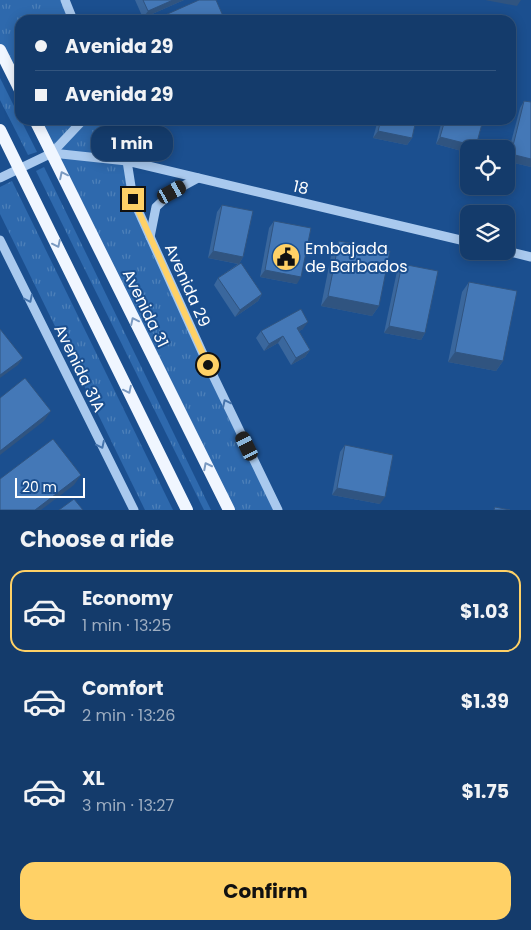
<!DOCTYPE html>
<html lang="en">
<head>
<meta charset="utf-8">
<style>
	body { margin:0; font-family:Poppins,sans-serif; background:#1d4271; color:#f1f3f6; height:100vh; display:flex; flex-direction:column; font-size:19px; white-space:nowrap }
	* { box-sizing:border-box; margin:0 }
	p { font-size:16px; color:#9dadc1 }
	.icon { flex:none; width:28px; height:28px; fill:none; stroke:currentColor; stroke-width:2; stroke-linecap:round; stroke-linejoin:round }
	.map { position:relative; height:510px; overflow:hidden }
	.drawer { display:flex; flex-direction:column; background:#143b6b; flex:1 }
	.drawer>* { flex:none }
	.top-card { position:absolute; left:15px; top:15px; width:501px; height:110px; border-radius:15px; box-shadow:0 2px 12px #0003,0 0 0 1px #33557e; display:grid; align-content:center; height:110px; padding:0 20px; background:#143b6b }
	.tools { position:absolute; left:460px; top:140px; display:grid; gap:10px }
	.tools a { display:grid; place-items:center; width:55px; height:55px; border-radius:10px; background:#143b6b; box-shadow:0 2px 12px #0003,0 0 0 1px #33557e; font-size:25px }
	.scale { position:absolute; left:15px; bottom:12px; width:70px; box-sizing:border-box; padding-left:5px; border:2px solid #fff; border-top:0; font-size:14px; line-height:18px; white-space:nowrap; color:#fff; -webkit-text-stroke:4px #1b4f8f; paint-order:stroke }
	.end { position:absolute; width:22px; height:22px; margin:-11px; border:6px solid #ffd166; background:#111; box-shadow:0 0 0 2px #111 }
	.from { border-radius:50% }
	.bubble { position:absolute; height:35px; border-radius:15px; background:#143b6b; box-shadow:0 2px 12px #0003,0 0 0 1px #33557e; font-size:16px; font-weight:700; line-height:35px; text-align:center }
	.car { position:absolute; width:15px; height:30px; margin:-15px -8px; border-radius:6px; box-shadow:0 0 4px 1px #0007; background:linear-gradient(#222 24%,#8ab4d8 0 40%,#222 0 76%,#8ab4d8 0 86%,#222 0) }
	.top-card b { display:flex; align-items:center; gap:18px; height:48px; font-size:19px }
	.top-card b+b { border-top:1px solid #33557e }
	.top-card i { width:12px; height:12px; background:#f1f3f6 }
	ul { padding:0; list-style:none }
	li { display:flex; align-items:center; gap:15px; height:82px; margin:0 10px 8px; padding:0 10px; border:2px solid transparent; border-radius:15px }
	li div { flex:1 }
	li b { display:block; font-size:19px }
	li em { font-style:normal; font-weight:700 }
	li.selected { border-color:#ffd166 }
	li>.icon { width:45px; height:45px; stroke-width:1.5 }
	h2 { padding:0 20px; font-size:22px; line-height:60px }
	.button { display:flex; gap:10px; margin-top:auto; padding:10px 20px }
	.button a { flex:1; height:58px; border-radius:15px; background:#ffd166; color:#111; font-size:20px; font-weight:700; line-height:58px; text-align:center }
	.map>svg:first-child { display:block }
	.grass { fill:url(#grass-tufts) }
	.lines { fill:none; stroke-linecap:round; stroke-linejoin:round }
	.minor { stroke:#a9c9ee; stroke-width:9 }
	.major { stroke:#f0f6ff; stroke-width:12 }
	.wall { fill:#3a679d }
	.shaded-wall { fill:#305480 }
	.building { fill:#4478b7; stroke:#305480 }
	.oneway { stroke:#7b9ac1 }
	.oneway2 { stroke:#4674ac }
	.route { stroke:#ffd166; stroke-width:6 }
	.labels { text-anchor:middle; stroke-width:4; stroke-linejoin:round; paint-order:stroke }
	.street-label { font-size:16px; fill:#fff; stroke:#1b4f8f }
	.poi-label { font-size:16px; fill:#fff; stroke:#1b4f8f; text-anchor:start }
</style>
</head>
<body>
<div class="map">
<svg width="531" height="510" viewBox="0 0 531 510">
	<defs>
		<pattern id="grass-tufts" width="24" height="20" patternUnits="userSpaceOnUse" patternTransform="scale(1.25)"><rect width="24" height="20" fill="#2e69ad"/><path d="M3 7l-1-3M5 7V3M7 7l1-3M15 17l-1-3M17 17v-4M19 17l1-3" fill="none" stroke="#4d80b9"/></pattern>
	</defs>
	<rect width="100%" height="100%" fill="#1b4f8f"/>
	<g class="grass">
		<path d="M0 0H65L73 20H20V90L0 50Z"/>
		<path d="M0 78 37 152 28 155 0 100Z"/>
		<path d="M35 120H112L133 199 278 510H229Z"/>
		<path d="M44 167 211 510H204L36 171Z"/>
		<path d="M12 181 173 510H145L0 214V187Z"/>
	</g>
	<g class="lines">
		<g class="minor">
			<path d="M65 0 73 20"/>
			<path d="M112 120 127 161 133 199 208 365 278 510"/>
			<path d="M52 153 127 161 469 242"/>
			<path d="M0 178 52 153 83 120"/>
			<path d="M150 237 156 207 172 192 198 178"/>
			<path d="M0 240 134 510"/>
			<path d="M506 251 531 257"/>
		</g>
		<g class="major">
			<path d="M0 50 20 90"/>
			<path d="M35 120 229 510"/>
			<path d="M0 130 187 510"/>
		</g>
	</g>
	<g class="wall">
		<path d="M135 0H184L143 18Z"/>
		<path d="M524 101 531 102V167L506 161 520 108Z"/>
		<path d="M378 120H416L412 138 407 145 373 138Z"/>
		<path d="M442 120H483L476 146 474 149H469V153L436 144Z"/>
		<path d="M222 205 243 257 239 264 262 294 258 301 235 317 214 285 218 278 238 264 208 258 217 212Z"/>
		<path d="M274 221 297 284 260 277 269 228Z"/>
		<path d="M339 241 379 306 372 316 321 306 332 251Z"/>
		<path d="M402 264 425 333 421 340 384 333 397 271Z"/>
		<path d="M469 282 503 361 496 371 448 362 462 292Z"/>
		<path d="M303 329 299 331 310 350 305 357 291 365 278 343 264 351 256 338 261 331Z"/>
		<path d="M345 445 380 504 332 495 340 452Z"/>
	</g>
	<g class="shaded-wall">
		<path d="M173 0H184L143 18 148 11Z"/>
		<path d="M485 0H521L517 6Z"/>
		<path d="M320 120H345L342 124Z"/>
		<path d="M378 131 412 138 407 145 373 138Z"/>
		<path d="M440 137 476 146 474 149H469V153L436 144Z"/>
		<path d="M511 154 531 159V167L506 161Z"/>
		<path d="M213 251 243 257 239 264 208 258Z"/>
		<path d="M265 270 301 277 297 284 260 277Z"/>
		<path d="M262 294 258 301 235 317 240 310Z"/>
		<path d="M328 296 379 306 372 316 321 306Z"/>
		<path d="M308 322 303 329 292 335 297 328Z"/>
		<path d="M389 326 425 333 421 340 384 333Z"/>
		<path d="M283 336 278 343 264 351 269 344Z"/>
		<path d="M310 350 305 357 291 365 296 358Z"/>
		<path d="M455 352 503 361 496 371 448 362Z"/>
		<path d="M23 358 18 365 0 378V375Z"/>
		<path d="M51 411 44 421 0 455V451Z"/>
		<path d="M81 475 74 485 41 510H35Z"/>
		<path d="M337 488 385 497 380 504 332 495Z"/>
	</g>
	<g class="building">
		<path d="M143 0H173L148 11Z"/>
		<path d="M199 0H216L223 16 215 20H154Z"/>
		<path d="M317 17 332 20H316Z"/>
		<path d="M524 101 531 102V159L511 154Z"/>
		<path d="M381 120H416L412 138 378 131Z"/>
		<path d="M445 120H483L476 146 440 137Z"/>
		<path d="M222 205 253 211 243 257 213 251Z"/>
		<path d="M274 221 311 228 301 277 265 270Z"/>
		<path d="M339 241 390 251 379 306 328 296Z"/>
		<path d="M241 263 262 294 240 310 218 278Z"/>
		<path d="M402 264 438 271 425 333 389 326Z"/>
		<path d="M469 282 517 291 503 361 455 352Z"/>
		<path d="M301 309 308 322 297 328 310 350 296 358 283 336 269 344 261 331Z"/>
		<path d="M0 329 23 358 0 375Z"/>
		<path d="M25 378 51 411 0 451V398Z"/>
		<path d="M53 439 81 475 35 510H0V479Z"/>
		<path d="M345 445 393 455 385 497 337 488Z"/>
		<path d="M74 499 83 510H59Z"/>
		<path d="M495 507 510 510H494Z"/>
	</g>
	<defs><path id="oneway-chevron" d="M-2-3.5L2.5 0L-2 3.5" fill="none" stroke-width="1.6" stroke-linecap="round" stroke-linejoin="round" transform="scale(1.25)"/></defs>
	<g class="oneway">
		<use href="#oneway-chevron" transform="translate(63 175) rotate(-116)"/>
		<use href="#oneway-chevron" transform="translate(57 244) rotate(64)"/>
		<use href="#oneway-chevron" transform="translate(134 321) rotate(-116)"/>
		<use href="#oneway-chevron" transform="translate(128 390) rotate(64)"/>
		<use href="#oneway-chevron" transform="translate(207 466) rotate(-117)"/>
	</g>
	<g class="oneway2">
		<use href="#oneway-chevron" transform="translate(29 299) rotate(64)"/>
		<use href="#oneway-chevron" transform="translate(226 403) rotate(-116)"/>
		<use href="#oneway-chevron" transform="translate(101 445) rotate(64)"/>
	</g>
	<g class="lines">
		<path class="route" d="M133 199 208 365"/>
	</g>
	<defs>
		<symbol id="civic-disc" viewBox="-11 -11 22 22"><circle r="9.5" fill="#ffd166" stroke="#1b4f8f"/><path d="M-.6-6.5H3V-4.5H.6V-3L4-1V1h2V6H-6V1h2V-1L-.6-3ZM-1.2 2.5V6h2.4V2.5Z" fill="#111"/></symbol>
	</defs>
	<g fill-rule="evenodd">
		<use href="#civic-disc" x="270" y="241" width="32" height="32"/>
	</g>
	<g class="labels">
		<g class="street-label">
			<text transform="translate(301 187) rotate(13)" y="6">18</text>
			<text transform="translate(188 285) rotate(66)" y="6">Avenida 29</text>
			<text transform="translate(146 308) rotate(64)" y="6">Avenida 31</text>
			<text transform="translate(80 368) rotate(64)" y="6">Avenida 31A</text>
		</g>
		<g class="poi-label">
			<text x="305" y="254">Embajada<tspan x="305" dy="18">de Barbados</tspan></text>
		</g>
	</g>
</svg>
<div class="tools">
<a><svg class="icon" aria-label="locate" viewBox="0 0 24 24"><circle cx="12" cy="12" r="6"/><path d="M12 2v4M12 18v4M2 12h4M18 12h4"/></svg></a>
<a><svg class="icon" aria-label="layers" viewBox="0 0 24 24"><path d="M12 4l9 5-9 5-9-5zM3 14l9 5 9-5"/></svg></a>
</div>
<div class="scale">20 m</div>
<i class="end from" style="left:208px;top:365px"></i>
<i class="end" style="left:133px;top:199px"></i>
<div class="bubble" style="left:91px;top:126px;width:82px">1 min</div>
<i class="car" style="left:172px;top:192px;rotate:61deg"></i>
<i class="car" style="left:247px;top:446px;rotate:334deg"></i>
<div class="top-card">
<b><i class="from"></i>Avenida 29</b>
<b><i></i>Avenida 29</b>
</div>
</div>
<section class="drawer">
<h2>Choose a ride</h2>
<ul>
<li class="selected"><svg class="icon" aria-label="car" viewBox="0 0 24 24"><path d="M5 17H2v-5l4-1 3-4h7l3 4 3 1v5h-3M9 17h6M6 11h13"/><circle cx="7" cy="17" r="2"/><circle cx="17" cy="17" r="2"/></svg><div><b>Economy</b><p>1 min · 13:25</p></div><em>$1.03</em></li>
<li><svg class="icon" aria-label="car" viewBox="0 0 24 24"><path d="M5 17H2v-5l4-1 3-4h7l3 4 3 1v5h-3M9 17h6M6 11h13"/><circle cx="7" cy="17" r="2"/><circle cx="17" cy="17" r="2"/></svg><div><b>Comfort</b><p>2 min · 13:26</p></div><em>$1.39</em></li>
<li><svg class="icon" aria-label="car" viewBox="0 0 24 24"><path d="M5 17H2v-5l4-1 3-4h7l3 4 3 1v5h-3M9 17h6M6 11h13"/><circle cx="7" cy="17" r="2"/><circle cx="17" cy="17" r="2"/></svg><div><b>XL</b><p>3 min · 13:27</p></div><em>$1.75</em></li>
</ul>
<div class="button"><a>Confirm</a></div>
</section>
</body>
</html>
